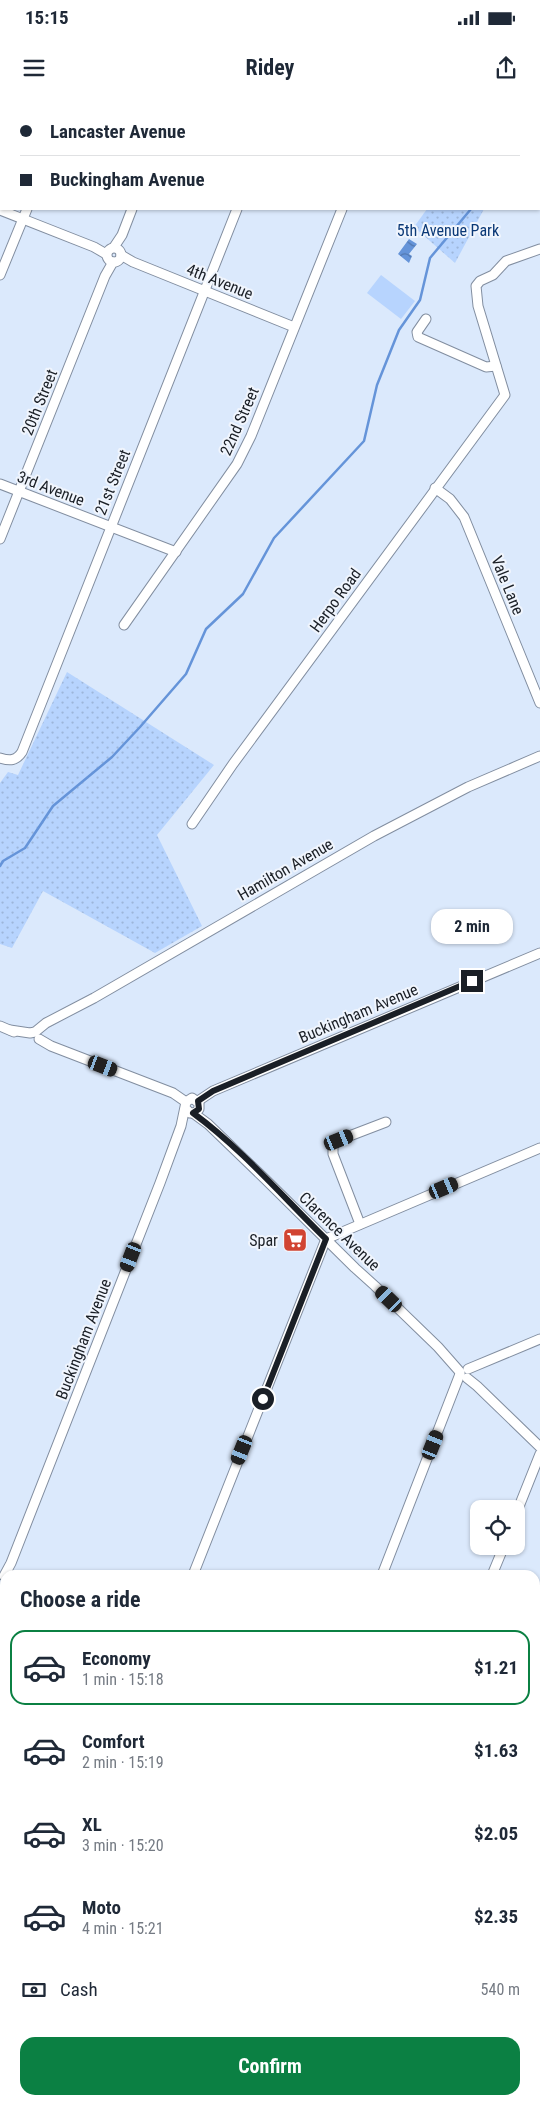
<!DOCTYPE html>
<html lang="en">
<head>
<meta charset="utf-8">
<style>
	body { margin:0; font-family:"Roboto Condensed",sans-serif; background:#f6f6f7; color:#1f2937; height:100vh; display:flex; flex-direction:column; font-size:19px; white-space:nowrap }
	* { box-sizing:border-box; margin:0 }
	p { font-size:16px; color:#747a83 }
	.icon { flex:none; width:28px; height:28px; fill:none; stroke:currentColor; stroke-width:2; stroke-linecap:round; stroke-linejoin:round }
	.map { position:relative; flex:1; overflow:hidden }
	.side { position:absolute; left:0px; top:1470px; width:540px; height:535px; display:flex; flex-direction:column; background:#fff; border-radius:15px 15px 0 0; box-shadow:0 1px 4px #0004 }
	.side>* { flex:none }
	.guide { position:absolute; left:0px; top:0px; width:540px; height:110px; box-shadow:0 1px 4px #0004; display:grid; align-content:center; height:110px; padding:0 20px; background:#fff }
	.buttons { position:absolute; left:470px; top:1400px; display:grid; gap:10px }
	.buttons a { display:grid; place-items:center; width:55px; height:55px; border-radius:10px; background:#fff; box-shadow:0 1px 4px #0004; font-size:25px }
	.end { position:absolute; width:22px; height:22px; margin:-11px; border:6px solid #1a1f26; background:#fff; box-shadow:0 0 0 2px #fff }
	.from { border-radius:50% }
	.bubble { position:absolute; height:35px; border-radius:15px; background:#fff; box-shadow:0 1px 4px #0004; font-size:16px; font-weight:700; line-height:35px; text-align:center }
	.car { position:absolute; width:15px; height:30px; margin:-15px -8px; border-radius:6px; box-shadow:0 0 4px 1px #0007; background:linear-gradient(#222 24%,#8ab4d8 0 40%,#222 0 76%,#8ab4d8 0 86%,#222 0) }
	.guide b { display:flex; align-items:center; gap:18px; height:48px; font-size:19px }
	.guide b+b { border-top:1px solid #e0e1e3 }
	.guide i { width:12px; height:12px; background:#1f2937 }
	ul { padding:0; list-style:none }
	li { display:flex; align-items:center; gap:15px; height:75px; margin:0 10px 8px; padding:0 10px; border:2px solid transparent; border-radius:15px }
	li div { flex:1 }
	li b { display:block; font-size:19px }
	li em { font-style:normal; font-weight:700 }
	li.active { border-color:#0b8043 }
	li>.icon { width:45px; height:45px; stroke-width:1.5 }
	h2 { padding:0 20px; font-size:22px; line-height:60px }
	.pay { display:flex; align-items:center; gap:12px; height:55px; padding:0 20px; font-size:19px }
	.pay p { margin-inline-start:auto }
	.button { display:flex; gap:10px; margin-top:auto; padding:10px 20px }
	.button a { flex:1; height:58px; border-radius:15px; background:#0b8043; color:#fff; font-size:20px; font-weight:700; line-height:58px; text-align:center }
	.status { display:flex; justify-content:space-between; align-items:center; height:35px; padding:0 25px; background:#fff; direction:ltr }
	.status svg { height:14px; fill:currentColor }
	header { display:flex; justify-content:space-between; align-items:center; height:65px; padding:0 20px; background:#fff; font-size:22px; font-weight:700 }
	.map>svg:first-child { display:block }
	.grass { fill:#b7d4fe }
	.park { fill:url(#park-dots) }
	.water { fill:url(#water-waves) }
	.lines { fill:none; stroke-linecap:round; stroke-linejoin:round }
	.stream { stroke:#6594d9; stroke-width:2.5 }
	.street-casing { stroke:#828ea0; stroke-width:11 }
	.street { stroke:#fff; stroke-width:9 }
	.route { stroke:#1a1f26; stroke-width:6 }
	.labels { text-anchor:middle; stroke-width:4; stroke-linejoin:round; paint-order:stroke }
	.park-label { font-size:16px; fill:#0a3876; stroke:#f0f5fd }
	.street-label { font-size:16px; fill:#1a1f26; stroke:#f0f5fd }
	.poi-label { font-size:16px; fill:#1a1f26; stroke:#f0f5fd; text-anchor:end }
</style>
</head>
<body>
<div class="status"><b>15:15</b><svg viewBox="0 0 49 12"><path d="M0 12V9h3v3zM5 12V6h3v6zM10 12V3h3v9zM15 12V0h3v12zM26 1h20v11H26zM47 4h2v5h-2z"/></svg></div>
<header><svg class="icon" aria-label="menu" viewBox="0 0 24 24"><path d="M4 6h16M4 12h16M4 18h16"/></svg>Ridey<svg class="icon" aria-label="share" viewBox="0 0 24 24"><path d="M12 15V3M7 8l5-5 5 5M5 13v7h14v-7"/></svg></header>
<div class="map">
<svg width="540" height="2005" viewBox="0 0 540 2005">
	<defs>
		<pattern id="park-dots" width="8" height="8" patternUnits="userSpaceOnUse" patternTransform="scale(1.25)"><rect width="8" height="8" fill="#b7d4fe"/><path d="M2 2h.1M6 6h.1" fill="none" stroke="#9db6da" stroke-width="1.8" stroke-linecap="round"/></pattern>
		<pattern id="water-waves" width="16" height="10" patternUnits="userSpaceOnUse" patternTransform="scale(1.25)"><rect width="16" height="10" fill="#6594d9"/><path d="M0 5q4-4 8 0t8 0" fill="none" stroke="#5278b0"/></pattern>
	</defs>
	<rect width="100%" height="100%" fill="#dbe9fc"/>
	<path class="grass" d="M381 175 415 201 401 219 367 193Z"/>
	<g class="park">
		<path d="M427 109H484L455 163 414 127Z"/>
		<path d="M67 572 214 665 157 735 202 826 155 853 43 791 12 848 0 844V683L8 672 18 675Z"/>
	</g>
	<path class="water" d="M409 139 417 144 409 154 412 156 409 163 398 154Z"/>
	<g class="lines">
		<g class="stream">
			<path d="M520 1V0"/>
			<path d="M0 766 3 761 25 748 53 706 112 657 140 627 186 574 206 529 243 494 274 438 364 341 377 285 399 230 420 200 430 158 471 109"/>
		</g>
		<defs>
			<g id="street">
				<path d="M409 0 412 1"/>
				<path d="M70 1V0"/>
				<path d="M175 1 176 0"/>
				<path d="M280 1 281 0"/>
				<path d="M385 1V0"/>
				<path d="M0 110 94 147 106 154"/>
				<path d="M114 147 122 135 132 109"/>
				<circle cx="114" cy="155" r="7"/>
				<path d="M121 155 133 162 294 227"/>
				<path d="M0 175 27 109"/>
				<path d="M426 219 417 232 418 237 486 267 496 266"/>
				<path d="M0 384 176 452"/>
				<path d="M435 388 450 399 464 417 540 603"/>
				<path d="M0 439 105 176 113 162"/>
				<path d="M124 525 237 364 251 336 342 109"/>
				<path d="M0 658C10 661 16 661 22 652L237 109"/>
				<path d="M192 724 233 664 505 295 478 206 476 186 480 181 493 175 506 161 540 149"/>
				<path d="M0 926 14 932"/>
				<path d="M10 930 30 933 35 932 46 923 94 898 374 736 468 687 540 656"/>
				<path d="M39 939 51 946 173 993 186 1002"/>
				<path d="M198 1001 213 991 540 853"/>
				<path d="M193 1013 208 1024 265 1079 355 1168 375 1186 438 1247 460 1272"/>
				<path d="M360 1124 333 1054V1045L339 1040 386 1022"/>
				<path d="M468 1269 540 1239"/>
				<path d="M467 1278 477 1286 540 1347"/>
				<path d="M516 1414 540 1354"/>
				<path d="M193 1475 326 1139 540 1048"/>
				<path d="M382 1475 460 1274"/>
				<path d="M492 1475 504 1446"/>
				<path d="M4 1476 11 1463 160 1083 181 1026 186 1002 192 998 199 1003V1009L195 1013H190L185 1008"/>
				<path d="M535 1491 540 1490"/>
				<path d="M0 1503 4 1492"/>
				<path d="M0 1685 5 1686"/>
				<path d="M535 1924 540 1925"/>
				<path d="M0 1938 3 1933"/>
				<path d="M60 2000 67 2005"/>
				<path d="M9 2005 11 2000"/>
				<path d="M237 2005 239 2000"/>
				<path d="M476 2005 477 2000"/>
			</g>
		</defs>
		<use href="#street" class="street-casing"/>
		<use href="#street" class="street"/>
	</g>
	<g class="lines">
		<path class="route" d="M263 1299 326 1139C283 1097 242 1049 193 1013L199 1009 198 1001 213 991 472 881"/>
	</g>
	<defs>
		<symbol id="supermarket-square" viewBox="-11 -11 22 22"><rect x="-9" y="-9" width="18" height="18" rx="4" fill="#d14432" stroke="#f0f5fd"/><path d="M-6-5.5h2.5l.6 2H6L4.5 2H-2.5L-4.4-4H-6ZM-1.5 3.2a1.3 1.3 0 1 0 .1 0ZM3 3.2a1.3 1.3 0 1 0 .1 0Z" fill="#fff"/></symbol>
	</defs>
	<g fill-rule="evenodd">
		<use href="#supermarket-square" x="281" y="1126" width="28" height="28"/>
	</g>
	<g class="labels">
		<g class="park-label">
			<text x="448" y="136">5th Avenue Park</text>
		</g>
		<g class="street-label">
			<text transform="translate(220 181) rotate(22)" y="6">4th Avenue</text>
			<text transform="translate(39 302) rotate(-68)" y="6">20th Street</text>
			<text transform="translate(239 321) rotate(-66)" y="6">22nd Street</text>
			<text transform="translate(112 382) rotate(-68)" y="6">21st Street</text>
			<text transform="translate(51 388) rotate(21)" y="6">3rd Avenue</text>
			<text transform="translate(508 485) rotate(68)" y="6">Vale Lane</text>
			<text transform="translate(335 500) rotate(-54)" y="6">Herpo Road</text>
			<text transform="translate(285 769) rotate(-30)" y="6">Hamilton Avenue</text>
			<text transform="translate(358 913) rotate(-23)" y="6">Buckingham Avenue</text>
			<text transform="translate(340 1131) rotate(44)" y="6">Clarence Avenue</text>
			<text transform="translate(83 1239) rotate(-69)" y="6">Buckingham Avenue</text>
		</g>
		<g class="poi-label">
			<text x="278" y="1146">Spar</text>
		</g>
	</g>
</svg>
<div class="buttons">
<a><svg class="icon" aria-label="locate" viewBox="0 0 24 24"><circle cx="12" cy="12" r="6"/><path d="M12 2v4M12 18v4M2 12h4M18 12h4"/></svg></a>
</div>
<i class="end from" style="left:263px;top:1299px"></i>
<i class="end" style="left:472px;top:881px"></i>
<div class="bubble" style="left:431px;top:809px;width:82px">2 min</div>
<i class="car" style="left:103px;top:966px;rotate:111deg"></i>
<i class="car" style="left:339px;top:1040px;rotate:68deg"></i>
<i class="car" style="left:444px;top:1088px;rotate:67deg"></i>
<i class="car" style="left:131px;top:1157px;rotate:201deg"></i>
<i class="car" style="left:389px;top:1199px;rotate:314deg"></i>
<i class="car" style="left:433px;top:1345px;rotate:22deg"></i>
<i class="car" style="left:242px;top:1350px;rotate:202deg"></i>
<div class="guide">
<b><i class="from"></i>Lancaster Avenue</b>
<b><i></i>Buckingham Avenue</b>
</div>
<section class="side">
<h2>Choose a ride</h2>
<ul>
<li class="active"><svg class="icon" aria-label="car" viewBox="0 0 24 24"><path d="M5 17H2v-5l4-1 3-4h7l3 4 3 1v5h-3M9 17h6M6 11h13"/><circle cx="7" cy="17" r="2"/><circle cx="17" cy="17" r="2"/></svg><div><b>Economy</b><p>1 min · 15:18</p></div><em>$1.21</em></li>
<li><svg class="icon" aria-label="car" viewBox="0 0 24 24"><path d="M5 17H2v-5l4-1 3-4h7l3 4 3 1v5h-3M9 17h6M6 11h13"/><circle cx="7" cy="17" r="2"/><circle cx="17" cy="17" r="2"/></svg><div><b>Comfort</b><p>2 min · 15:19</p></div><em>$1.63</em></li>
<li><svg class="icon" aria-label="car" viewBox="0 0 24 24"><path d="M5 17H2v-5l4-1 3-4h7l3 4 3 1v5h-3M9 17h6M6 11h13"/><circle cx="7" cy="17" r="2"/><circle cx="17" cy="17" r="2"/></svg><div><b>XL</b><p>3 min · 15:20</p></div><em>$2.05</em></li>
<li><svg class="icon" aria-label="car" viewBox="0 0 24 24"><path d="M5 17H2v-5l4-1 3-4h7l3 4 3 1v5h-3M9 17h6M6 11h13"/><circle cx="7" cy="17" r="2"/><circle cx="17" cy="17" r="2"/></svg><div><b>Moto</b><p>4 min · 15:21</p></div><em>$2.35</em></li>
</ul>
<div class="pay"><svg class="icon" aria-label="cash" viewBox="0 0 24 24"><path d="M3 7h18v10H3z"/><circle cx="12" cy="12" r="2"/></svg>Cash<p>540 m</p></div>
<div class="button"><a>Confirm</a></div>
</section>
</div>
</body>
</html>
